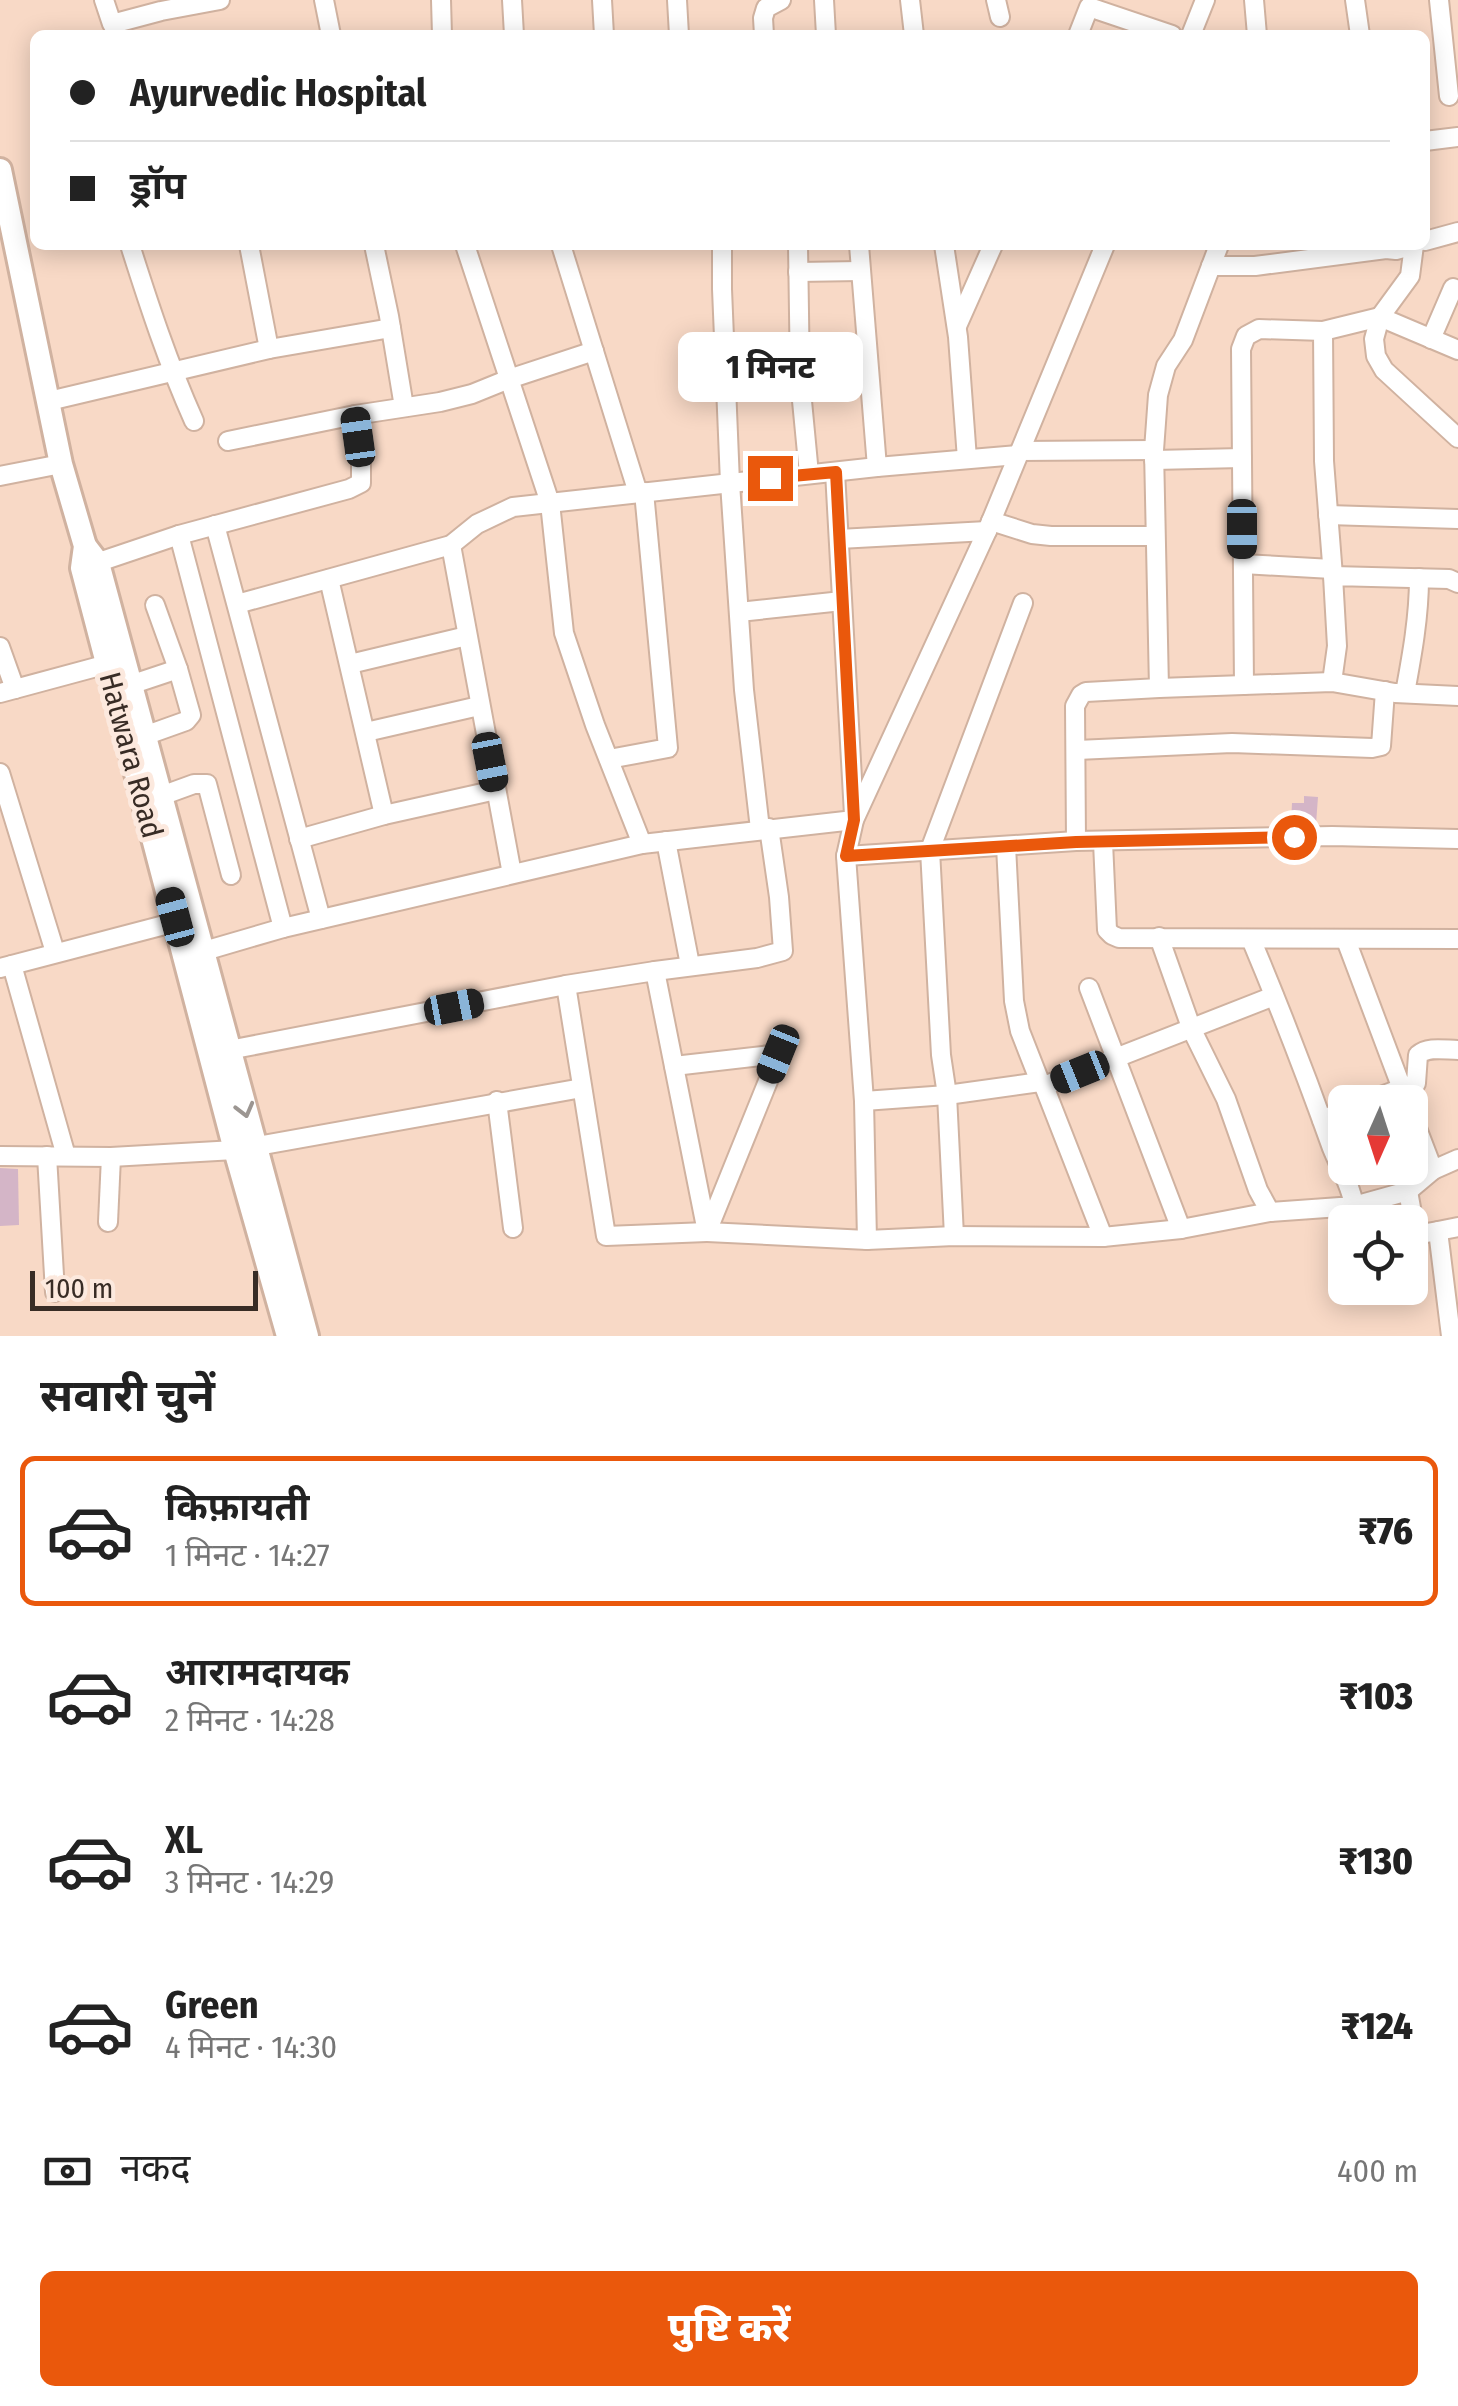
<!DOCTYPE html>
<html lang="hi">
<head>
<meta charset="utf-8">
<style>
	body { margin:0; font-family:"Fira Sans Condensed","Noto Sans Devanagari",sans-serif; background:#f2f2f2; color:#222; height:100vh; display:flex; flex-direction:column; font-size:38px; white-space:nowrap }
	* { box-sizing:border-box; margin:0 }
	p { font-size:32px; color:#767676 }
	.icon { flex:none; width:55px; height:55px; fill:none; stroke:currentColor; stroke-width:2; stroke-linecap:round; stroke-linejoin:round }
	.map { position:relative; height:1336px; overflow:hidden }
	.panel { display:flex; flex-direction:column; background:#fff; flex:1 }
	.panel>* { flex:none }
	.hud { position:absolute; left:30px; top:30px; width:1400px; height:220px; border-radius:15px; box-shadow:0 5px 25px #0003; display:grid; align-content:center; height:220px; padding:0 40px; background:#fff }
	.needle { width:65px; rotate:183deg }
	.buttons { position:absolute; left:1328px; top:1085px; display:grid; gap:20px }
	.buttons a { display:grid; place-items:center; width:100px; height:100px; border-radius:15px; background:#fff; box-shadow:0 5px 25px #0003; font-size:50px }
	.scale { position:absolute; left:30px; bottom:25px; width:228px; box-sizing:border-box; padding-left:10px; border:5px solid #382c25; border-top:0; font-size:28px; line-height:35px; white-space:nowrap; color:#382c25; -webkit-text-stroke:8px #fce9de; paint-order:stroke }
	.end { position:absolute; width:45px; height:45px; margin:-22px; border:12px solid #ea580c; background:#fff; box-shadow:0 0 0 5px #fff }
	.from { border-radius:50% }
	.bubble { position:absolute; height:70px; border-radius:15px; background:#fff; box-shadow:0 5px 25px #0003; font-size:32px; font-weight:800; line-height:70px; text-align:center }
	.car { position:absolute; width:30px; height:60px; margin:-30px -15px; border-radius:12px; box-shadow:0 0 8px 2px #0007; background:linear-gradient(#222 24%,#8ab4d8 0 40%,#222 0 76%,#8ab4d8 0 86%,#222 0) }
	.hud b { display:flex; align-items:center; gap:35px; height:95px; font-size:38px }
	.hud b+b { border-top:2px solid #e0e0e0 }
	.hud i { width:25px; height:25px; background:#222 }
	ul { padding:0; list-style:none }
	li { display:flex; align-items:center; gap:30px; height:150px; margin:0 20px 15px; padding:0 20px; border:5px solid transparent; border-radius:15px }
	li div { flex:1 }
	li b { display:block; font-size:38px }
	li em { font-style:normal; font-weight:800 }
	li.current { border-color:#ea580c }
	li>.icon { width:90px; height:90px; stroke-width:1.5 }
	h2 { padding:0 40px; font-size:45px; line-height:120px }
	.pay { display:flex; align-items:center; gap:25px; height:110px; padding:0 40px; font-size:38px }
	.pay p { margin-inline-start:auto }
	.button { display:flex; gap:20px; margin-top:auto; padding:20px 40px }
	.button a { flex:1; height:115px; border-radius:15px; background:#ea580c; color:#fff; font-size:40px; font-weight:800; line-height:115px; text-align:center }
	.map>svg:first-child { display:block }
	.building { fill:#d4b5c7 }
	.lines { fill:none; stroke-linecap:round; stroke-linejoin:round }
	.minor-casing { stroke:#d0b2a0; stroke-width:22 }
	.tertiary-casing { stroke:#d0b2a0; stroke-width:28 }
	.minor { stroke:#fff; stroke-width:18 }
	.tertiary { stroke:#fff; stroke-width:22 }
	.oneway { stroke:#9c9692 }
	.route { stroke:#ea580c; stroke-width:12 }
	.labels { text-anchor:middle; stroke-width:10; stroke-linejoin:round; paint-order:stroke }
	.street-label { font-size:30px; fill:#382c25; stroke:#fce9de }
</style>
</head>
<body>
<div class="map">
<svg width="1458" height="1336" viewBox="0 0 1458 1336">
	<rect width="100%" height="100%" fill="#f8d9c6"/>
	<g class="building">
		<path d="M1304 796 1318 797 1316 824 1291 823 1292 803H1304Z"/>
		<path d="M0 1168 18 1169 19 1225 0 1226Z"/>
	</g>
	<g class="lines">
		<defs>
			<g id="minor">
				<path d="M104 0 112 24 161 11 220 0"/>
				<path d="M324 0 331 35"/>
				<path d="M441 0 442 35"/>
				<path d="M512 0 514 35"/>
				<path d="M602 0 604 35"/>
				<path d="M677 0 679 35"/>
				<path d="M824 0 826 35"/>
				<path d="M910 0 914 35"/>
				<path d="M996 0 1000 17"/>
				<path d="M1254 0 1257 35"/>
				<path d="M1355 0 1360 35"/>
				<path d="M1439 0 1449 96"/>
				<path d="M764 35 763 18 766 8 781 0"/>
				<path d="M1078 35 1089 7 1172 35"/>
				<path d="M1191 35 1205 0"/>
				<path d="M1425 141 1458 137"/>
				<path d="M1425 241 1458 232"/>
				<path d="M130 245C149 305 168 363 194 421"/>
				<path d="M249 245 269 349 391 328"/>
				<path d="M374 245 389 316 404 407"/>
				<path d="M465 245 550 503 564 633 595 725 642 844"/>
				<path d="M561 245 638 493"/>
				<path d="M722 245V289L730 483 744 690 760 829"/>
				<path d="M798 245 800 380 809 474"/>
				<path d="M859 245 877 467"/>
				<path d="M944 245 958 337 967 459"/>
				<path d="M1414 245 1410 276 1380 317 1374 339 1376 356 1384 370 1458 438"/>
				<path d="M1211 266H1255L1386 249 1396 250 1415 245"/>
				<path d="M798 272 860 271"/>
				<path d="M957 326 993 245"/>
				<path d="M1323 331 1380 317 1458 350"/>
				<path d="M1431 339 1453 288"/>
				<path d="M49 401 269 349"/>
				<path d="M228 441 355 415"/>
				<path d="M1020 451 1154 450"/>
				<path d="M1154 460 1242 458"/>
				<path d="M835 472 854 815"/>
				<path d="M0 476 61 464"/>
				<path d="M1328 515 1458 519"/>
				<path d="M991 521 1032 534 1051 536H1155"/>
				<path d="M215 525 321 919"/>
				<path d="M179 535 283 928"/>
				<path d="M839 539 987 531"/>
				<path d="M451 545 512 874"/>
				<path d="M1243 564 1332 569"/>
				<path d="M87 566 179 535 349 489 361 483V460L355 415 440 402 472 394 509 379 594 351"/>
				<path d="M329 579 384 815"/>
				<path d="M237 604 451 545 477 524 513 507 877 467 1018 455"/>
				<path d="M739 612 842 601"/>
				<path d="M0 647 15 689"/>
				<path d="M350 664 467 636"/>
				<path d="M1332 682 1337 646 1333 576 1449 579 1458 583"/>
				<path d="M130 685 178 669"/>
				<path d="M1244 685 1241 349 1246 336 1259 329 1323 331 1324 461 1333 576"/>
				<path d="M1159 688 1332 682 1395 693 1458 696"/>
				<path d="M0 693 115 662"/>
				<path d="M1405 693C1412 655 1419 617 1419 578"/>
				<path d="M366 732 479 706"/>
				<path d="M144 736 186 721 191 715 178 669 155 605"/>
				<path d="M1077 750 1232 743 1372 748 1381 746 1385 691"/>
				<path d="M609 759 668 748 644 492"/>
				<path d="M0 773 55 952"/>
				<path d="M161 796 194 784H207L231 875"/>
				<path d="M299 839 384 815 496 790"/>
				<path d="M666 841 690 965"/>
				<path d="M1076 841 1075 706 1081 695 1086 692 1159 688 1154 450 1158 395 1166 366 1183 340 1219 245"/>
				<path d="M1103 842 1107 930 1112 935 1119 938 1458 939"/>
				<path d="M1006 846 1014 1001 1020 1031 1040 1082 1044 1086 1103 1237"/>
				<path d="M846 856 1076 841 1332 836 1458 839"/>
				<path d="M1159 937 1192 1030 1226 1099 1258 1190 1270 1212 1181 1229"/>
				<path d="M1251 939C1280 1008 1307 1078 1332 1148 1340 1168 1351 1185 1354 1206L1270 1212"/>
				<path d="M1346 940 1407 1102"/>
				<path d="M194 954 283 928 642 844 854 820"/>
				<path d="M12 965 66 1156"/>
				<path d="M0 968 176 922"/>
				<path d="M655 971 757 958 783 951 779 897 769 828"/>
				<path d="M566 985 606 1236 707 1232 779 1054 674 1066"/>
				<path d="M229 1050 566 985 655 971 707 1232 867 1240 954 1236 1103 1237 1181 1229 1089 988"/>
				<path d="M1044 1086 1274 996"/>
				<path d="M497 1101 513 1228"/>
				<path d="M864 1101 947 1095 1040 1082"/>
				<path d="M1365 1102 1416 1083 1418 1055C1428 1046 1445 1050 1458 1050"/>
				<path d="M1410 1110 1433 1170 1458 1159"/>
				<path d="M1322 1120 1345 1110"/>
				<path d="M0 1156 111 1157 235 1150 582 1088"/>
				<path d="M47 1156 55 1292"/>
				<path d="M1408 1191 1415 1230 1421 1234 1438 1231"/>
				<path d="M1354 1206 1408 1191 1433 1170"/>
				<path d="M108 1222 111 1157"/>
				<path d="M954 1236 947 1095 941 1055 930 850 1023 603"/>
				<path d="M867 1240 864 1101 846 856 854 820 987 531 1105 245"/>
				<path d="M1451 1336 1438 1231 1458 1227"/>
			</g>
			<g id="tertiary">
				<path d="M0 170 61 464 85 546 82 568 235 1150 288 1336"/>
				<path d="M85 546 98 563 307 1336"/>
			</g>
		</defs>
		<use href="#minor" class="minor-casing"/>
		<use href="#tertiary" class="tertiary-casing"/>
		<use href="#minor" class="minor"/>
		<use href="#tertiary" class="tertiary"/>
	</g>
	<defs><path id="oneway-chevron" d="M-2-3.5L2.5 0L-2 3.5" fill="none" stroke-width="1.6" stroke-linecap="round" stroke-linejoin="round" transform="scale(2.5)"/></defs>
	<use class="oneway" href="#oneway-chevron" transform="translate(245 1110) rotate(75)"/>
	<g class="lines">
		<path class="route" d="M770 478 836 472 854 820 846 856 1076 842 1294 837"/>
	</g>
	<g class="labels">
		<g class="street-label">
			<text transform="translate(131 755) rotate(75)" y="10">Hatwara Road</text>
		</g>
	</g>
</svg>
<div class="buttons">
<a><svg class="needle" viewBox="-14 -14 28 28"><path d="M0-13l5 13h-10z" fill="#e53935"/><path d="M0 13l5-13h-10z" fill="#767676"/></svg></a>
<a><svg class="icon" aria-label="locate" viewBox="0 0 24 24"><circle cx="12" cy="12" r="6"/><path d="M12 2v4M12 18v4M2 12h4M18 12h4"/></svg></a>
</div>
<div class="scale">100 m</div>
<i class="end from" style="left:1294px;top:837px"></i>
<i class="end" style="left:770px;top:478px"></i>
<div class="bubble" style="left:678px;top:332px;width:185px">1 मिनट</div>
<i class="car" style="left:358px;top:437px;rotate:352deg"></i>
<i class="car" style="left:1242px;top:529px;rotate:180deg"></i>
<i class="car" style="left:490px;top:762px;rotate:169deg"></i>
<i class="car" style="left:175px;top:917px;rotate:345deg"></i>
<i class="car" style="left:454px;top:1007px;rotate:79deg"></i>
<i class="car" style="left:778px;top:1054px;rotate:202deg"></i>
<i class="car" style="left:1080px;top:1072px;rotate:248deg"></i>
<div class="hud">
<b><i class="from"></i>Ayurvedic Hospital</b>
<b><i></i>ड्रॉप</b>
</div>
</div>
<section class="panel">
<h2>सवारी चुनें</h2>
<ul>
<li class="current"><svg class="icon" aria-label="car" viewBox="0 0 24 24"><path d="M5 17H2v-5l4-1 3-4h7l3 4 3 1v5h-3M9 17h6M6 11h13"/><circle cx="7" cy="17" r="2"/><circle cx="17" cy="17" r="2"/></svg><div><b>किफ़ायती</b><p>1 मिनट · 14:27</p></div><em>₹76</em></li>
<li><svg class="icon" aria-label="car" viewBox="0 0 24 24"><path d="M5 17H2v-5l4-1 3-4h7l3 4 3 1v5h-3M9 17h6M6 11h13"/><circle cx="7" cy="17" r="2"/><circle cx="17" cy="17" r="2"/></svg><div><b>आरामदायक</b><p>2 मिनट · 14:28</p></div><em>₹103</em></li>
<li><svg class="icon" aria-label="car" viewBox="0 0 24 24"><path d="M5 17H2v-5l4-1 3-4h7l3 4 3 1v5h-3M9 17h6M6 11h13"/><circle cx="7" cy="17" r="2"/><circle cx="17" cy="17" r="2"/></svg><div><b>XL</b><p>3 मिनट · 14:29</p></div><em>₹130</em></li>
<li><svg class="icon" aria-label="car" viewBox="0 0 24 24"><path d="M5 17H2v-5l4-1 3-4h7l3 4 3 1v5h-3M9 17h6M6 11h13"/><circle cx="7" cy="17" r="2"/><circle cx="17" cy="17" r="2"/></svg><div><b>Green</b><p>4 मिनट · 14:30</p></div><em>₹124</em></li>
</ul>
<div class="pay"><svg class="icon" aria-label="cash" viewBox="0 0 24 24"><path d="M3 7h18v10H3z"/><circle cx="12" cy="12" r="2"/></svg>नकद<p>400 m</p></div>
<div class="button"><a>पुष्टि करें</a></div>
</section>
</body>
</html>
